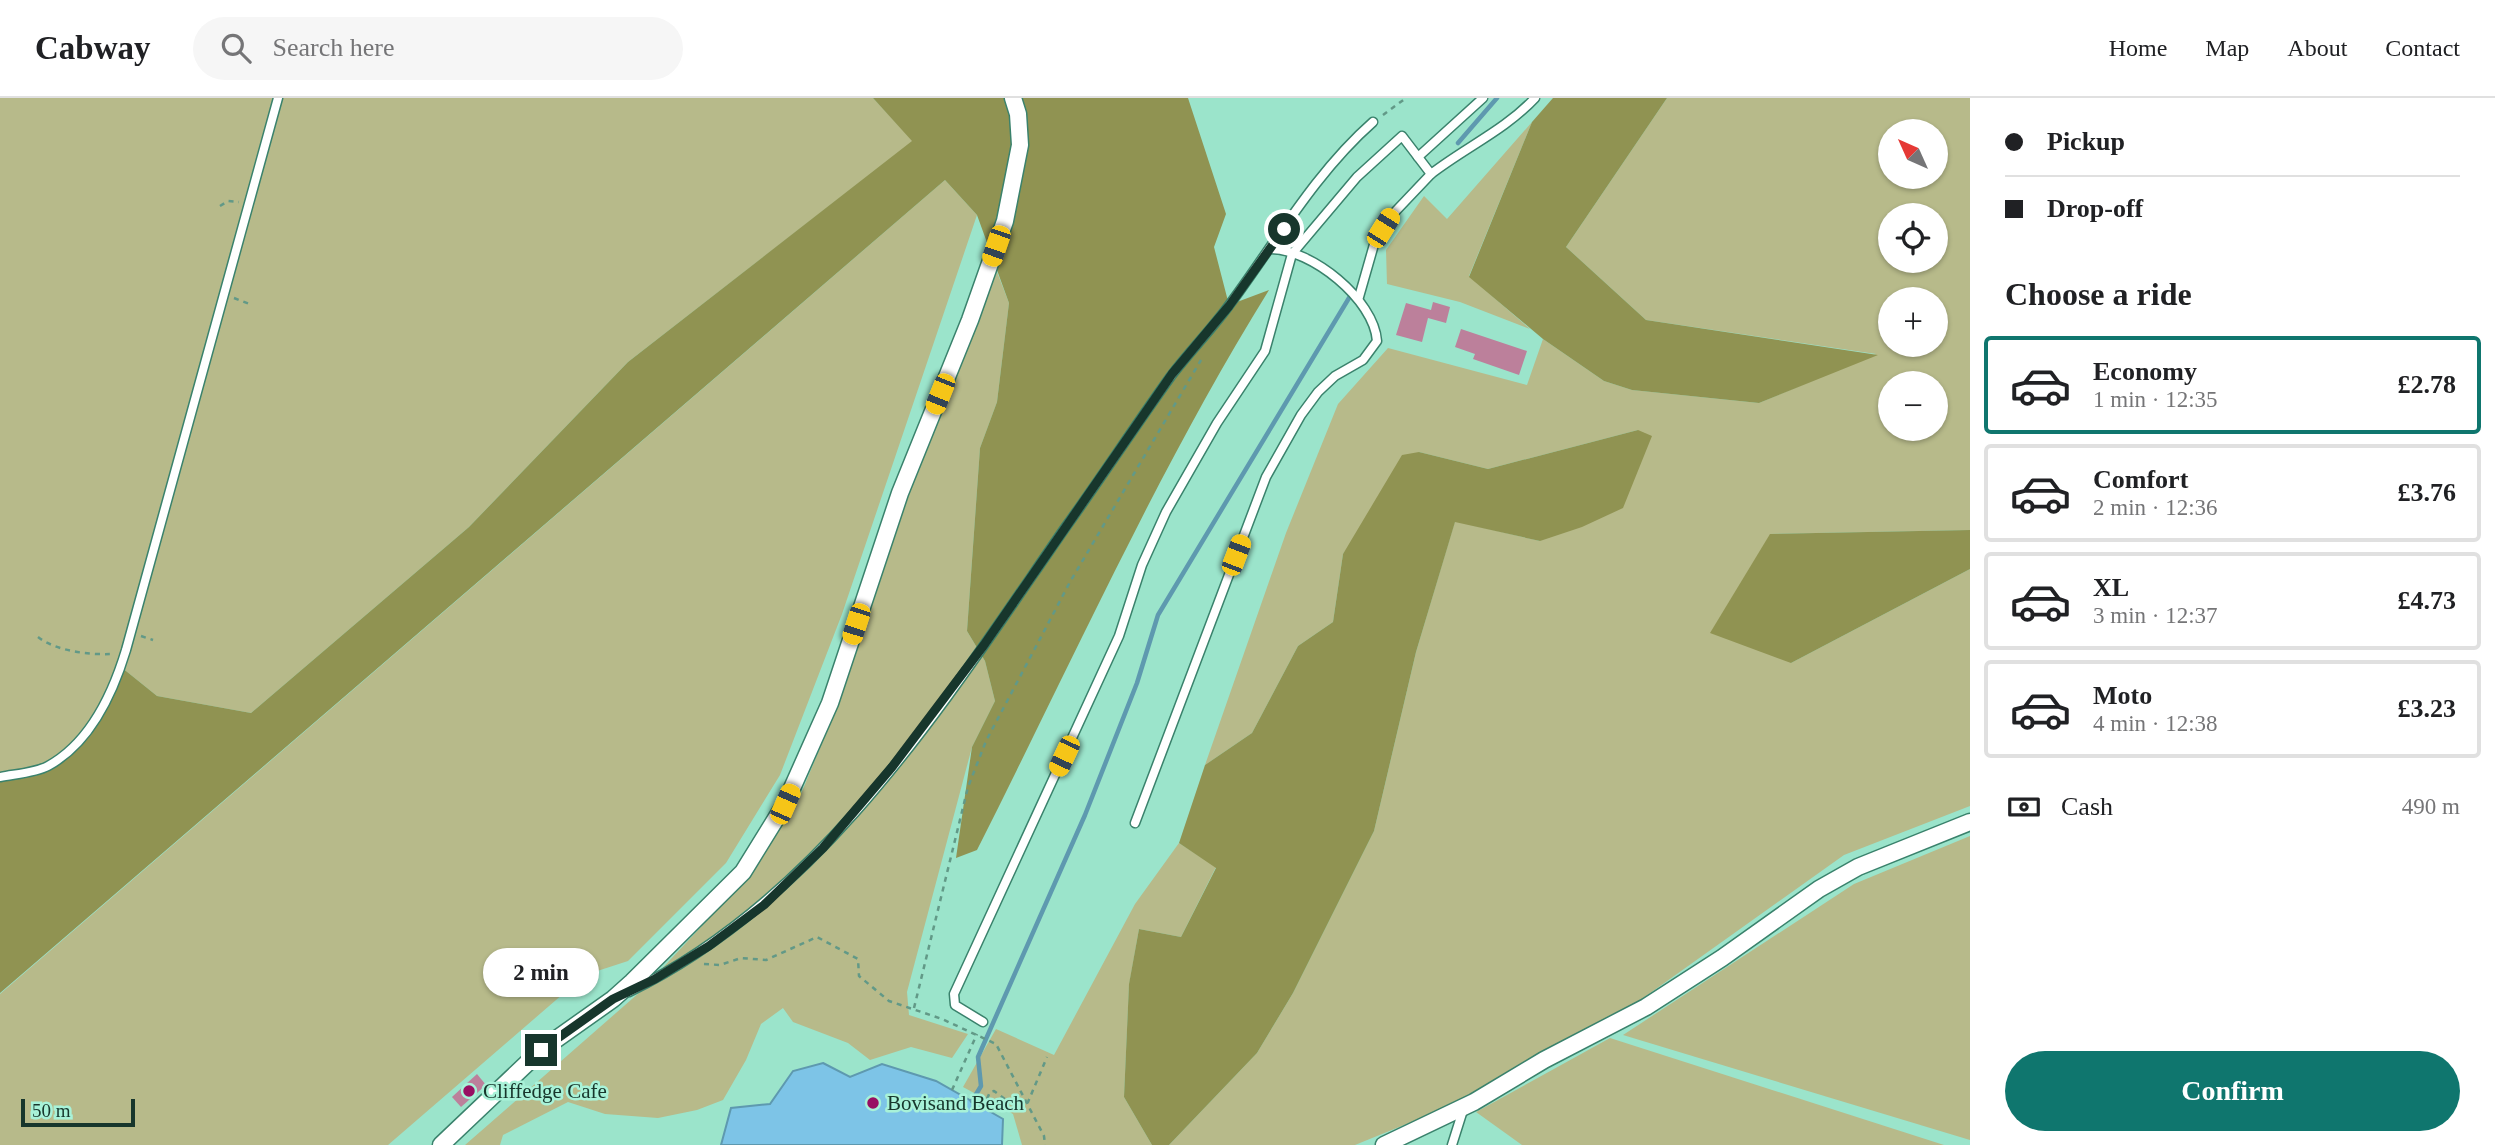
<!DOCTYPE html>
<html lang="en">
<head>
<meta charset="utf-8">
<style>
	body { margin:0; font-family:Georgia,serif; background:#f6f6f6; color:#202124; height:100vh; display:flex; flex-direction:column; font-size:26px; white-space:nowrap }
	* { box-sizing:border-box; margin:0 }
	p { font-size:23px; color:#757577 }
	.icon { flex:none; width:38px; height:38px; fill:none; stroke:currentColor; stroke-width:2; stroke-linecap:round; stroke-linejoin:round }
	.map { position:relative; flex:1; overflow:hidden }
	.details { display:flex; flex-direction:column; background:#fff; width:525px }
	.details>* { flex:none }
	.top-card { display:grid; align-content:center; height:154px; padding:0 35px; background:#fff }
	.needle { width:46px; rotate:315deg }
	.buttons { position:absolute; left:1878px; top:21px; display:grid; gap:14px }
	.buttons a { display:grid; place-items:center; width:70px; height:70px; border-radius:50%; background:#fff; box-shadow:0 2px 5px #0004; font-size:35px }
	.scale { position:absolute; left:21px; bottom:18px; width:114px; box-sizing:border-box; padding-left:7px; border:4px solid #17362c; border-top:0; font-size:19px; line-height:24px; white-space:nowrap; color:#17362c; -webkit-text-stroke:5px #a8f2d8; paint-order:stroke }
	.end { position:absolute; width:32px; height:32px; margin:-16px; border:9px solid #17362c; background:#fff; box-shadow:0 0 0 4px #fff }
	.from { border-radius:50% }
	.bubble { position:absolute; height:49px; border-radius:24px; background:#fff; box-shadow:0 2px 5px #0004; font-size:23px; font-weight:600; line-height:49px; text-align:center }
	.car { position:absolute; width:21px; height:42px; margin:-21px -10px; border-radius:9px; box-shadow:0 0 5px 2px #0007; background:linear-gradient(#f5c518 24%,#345 0 40%,#f5c518 0 76%,#345 0 86%,#f5c518 0) }
	.top-card b { display:flex; align-items:center; gap:24px; height:66px; font-size:26px }
	.top-card b+b { border-top:2px solid #e0e0e0 }
	.top-card i { width:18px; height:18px; background:#202124 }
	ul { padding:0; list-style:none }
	li { display:flex; align-items:center; gap:21px; height:98px; margin:0 14px 10px; padding:0 21px; border:4px solid #e0e0e0; border-radius:7px }
	li div { flex:1 }
	li b { display:block; font-size:26px }
	li em { font-style:normal; font-weight:600 }
	li.current { border-color:#0f766e }
	li>.icon { width:63px; height:63px; stroke-width:1.5 }
	h2 { padding:0 35px; font-size:32px; line-height:84px }
	.pay { display:flex; align-items:center; gap:18px; height:77px; padding:0 35px; font-size:26px }
	.pay p { margin-inline-start:auto }
	.action { display:flex; gap:14px; margin-top:auto; padding:14px 35px }
	.action a { flex:1; height:80px; border-radius:42px; background:#0f766e; color:#fff; font-size:28px; font-weight:600; line-height:80px; text-align:center }
	header { display:flex; align-items:center; gap:42px; box-sizing:border-box; height:98px; padding:0 35px; background:#fff; border-bottom:2px solid #e0e0e0 }
	header strong { font-size:33px }
	nav { display:flex; gap:38px; margin-inline-start:auto; font-size:24px }
	.search { width:490px; height:63px; background:#f6f6f6; display:flex; align-items:center; gap:18px; box-sizing:border-box; padding:0 24px; border-radius:38px; color:#757577; font-size:26px }
	main { display:flex; flex:1; min-height:0 }
	.map>svg:first-child { display:block }
	.green { fill:#b7ba8a; fill-rule:evenodd }
	.forest { fill:#909352 }
	.water { fill:#7dc4e7; stroke:#5e99af; stroke-width:2 }
	.lines { fill:none; stroke-linecap:round; stroke-linejoin:round }
	.stream { stroke:#5e99af; stroke-width:4.5 }
	.building { fill:#bc809b }
	.lane-casing { stroke:#3a826c; stroke-width:11 }
	.street-casing { stroke:#3a826c; stroke-width:19 }
	.path { stroke:#629987; stroke-width:2.5; stroke-dasharray:5 5; stroke-linecap:butt }
	.lane { stroke:#fff; stroke-width:8 }
	.street { stroke:#fff; stroke-width:16 }
	.route { stroke:#17362c; stroke-width:9 }
	.poi-dot { fill:#980e62; stroke:#a8f2d8; stroke-width:2.5 }
	.labels { text-anchor:middle; stroke-width:5; stroke-linejoin:round; paint-order:stroke }
	.poi-label { font-size:21px; fill:#17362c; stroke:#a8f2d8; text-anchor:start }
</style>
</head>
<body>
<header>
<strong>Cabway</strong>
<div class="search"><svg class="icon" aria-label="search" viewBox="0 0 24 24"><circle cx="10" cy="10" r="6"/><path d="M15 15l6 6"/></svg>Search here</div>
<nav><a>Home</a><a>Map</a><a>About</a><a>Contact</a></nav>
</header>
<main>
<div class="map">
<svg width="1970" height="1047" viewBox="0 0 1970 1047">
	<rect width="100%" height="100%" fill="#9be4cb"/>
	<g class="green">
		<path d="M0 0H873L913 43 628 264 469 429 251 615 157 598 121 569C106 605 84 649 48 668 34 675 15 676 0 679Z"/>
		<path d="M1667 0H1970V432L1770 436 1791 565 1970 471V708L1844 757 1639 903 1458 1005 1355 1047H1169L1257 955 1293 895 1374 733 1416 554 1455 423 1540 443 1638 332 1488 371 1419 354 1343 456 1333 524 1298 548 1252 635 1205 667 1286 435 1338 306 1388 250 1527 287 1543 241 1604 283 1632 292 1759 305 1876 256 1646 222 1566 149ZM1890 33H1936V79H1890ZM1890 117H1936V163H1890ZM1890 201H1936V247H1890ZM1890 285H1936V331H1890Z"/>
		<path d="M1532 24 1469 178 1530 231 1460 204 1387 186 1386 152 1424 98 1447 121Z"/>
		<path d="M945 82 977 117 842 516 780 677 726 765 628 863 585 877 388 1047H0V896Z"/>
		<path d="M997 174 1009 205 997 304 980 350 967 533 985 563 995 603 972 649 907 894 909 917 968 936 952 960 911 949 870 962 848 945 793 924 783 910 761 926 746 962 723 1002 697 1012 658 1020 605 1016 568 1004 503 1037 500 1047H465L640 894 744 783 798 703 841 599 910 390Z"/>
		<path d="M1970 738V1042L1623 937 1854 786Z"/>
		<path d="M1179 745 1216 769 1181 839 1139 831 1129 887 1124 999 1152 1047H1022L1013 1016 963 989 996 931 1054 957 1135 806Z"/>
		<path d="M1610 940 1944 1047H1522L1476 1014Z"/>
	</g>
	<g class="forest">
		<path d="M873 0H1188L1226 116 1214 149 1229 207 1269 192C1158 371 1072 564 977 752L956 760 972 649 995 603 985 563 967 533 980 350 997 304 1009 205 977 117 945 82 0 895V679C15 676 34 675 48 668 85 649 106 605 121 569L157 598 251 615 469 429 628 264 912 43Z"/>
		<path d="M1553 0H1667L1566 149 1646 222 1878 257 1759 305 1632 292 1604 283 1543 241 1469 179 1532 24Z"/>
		<path d="M1638 332 1652 338 1623 410 1582 429 1540 443 1455 424 1416 554 1374 733 1293 895 1257 955 1169 1047H1152L1124 999 1129 886 1139 831 1181 839 1216 770 1179 745 1205 667 1252 635 1298 548 1333 524 1343 456 1402 357 1419 354 1488 371Z"/>
		<path d="M1970 432V471L1791 565 1710 535 1770 436Z"/>
	</g>
	<path class="water" d="M823 965 850 979 882 966 936 983 1003 1021 1002 1047H721L731 1010 770 1006 793 973Z"/>
	<g class="lines">
		<g class="stream">
			<path d="M1458 45 1497 0"/>
			<path d="M972 1003 981 988 978 959 1085 717 1137 585 1158 517 1352 195"/>
		</g>
	</g>
	<g class="building">
		<path d="M1433 204 1450 209 1446 225 1428 220 1422 244 1396 237 1406 205 1431 212Z"/>
		<path d="M1461 231 1527 253 1519 277 1473 261 1475 256 1455 249Z"/>
		<path d="M477 976 486 987 461 1009 452 999Z"/>
	</g>
	<g class="lines">
		<defs>
			<g id="lane">
				<path d="M1418 59 1483 0"/>
				<path d="M1359 199 1375 143 1392 117 1431 76"/>
				<path d="M0 679C15 676 35 675 48 668 90 645 113 595 126 552L278 0"/>
				<path d="M1135 725 1266 379 1301 317 1318 294 1335 278 1363 262 1377 243C1374 201 1311 151 1271 151"/>
				<path d="M629 894C824 799 945 603 1065 430 1101 380 1135 328 1171 278 1190 253 1212 231 1230 206 1276 144 1315 75 1373 24"/>
				<path d="M983 924 955 907 954 896 1119 538 1142 467 1166 414 1217 325 1265 253 1292 156 1357 79 1402 38 1431 76C1466 49 1505 32 1535 0"/>
				<path d="M1452 1047 1464 1009"/>
			</g>
			<g id="street">
				<path d="M441 1047 541 952 613 901 632 884 743 774 785 706 830 605 900 395 970 222 1005 123 1020 47 1018 16 1013 0"/>
				<path d="M1384 1047 1474 1004 1544 962 1646 909 1722 860 1819 791 1858 769 1970 724"/>
			</g>
		</defs>
		<use href="#lane" class="lane-casing"/>
		<use href="#street" class="street-casing"/>
		<g class="path">
			<path d="M1383 17 1406 0"/>
			<path d="M220 108 228 103 239 104"/>
			<path d="M234 200 252 207"/>
			<path d="M141 538 153 542"/>
			<path d="M38 539C56 553 88 557 111 556"/>
			<path d="M704 866 720 867 741 860 766 862 817 839 858 861 859 878 889 903 942 921 996 946 1044 1038 1045 1047"/>
			<path d="M914 910 968 689 986 643 1070 484 1201 262"/>
			<path d="M952 992 977 936"/>
			<path d="M983 1010 990 994 994 993 1016 1009 1028 1004 1047 959"/>
		</g>
		<use href="#lane" class="lane"/>
		<use href="#street" class="street"/>
	</g>
	<g class="lines">
		<path class="route" d="M541 952 613 901 655 881 709 848 764 807 823 750 892 669 984 547 1172 276 1229 208 1284 131"/>
	</g>
	<g class="poi-dot">
		<circle cx="469" cy="993" r="7"/>
		<circle cx="873" cy="1005" r="7"/>
	</g>
	<g class="labels">
		<g class="poi-label">
			<text x="483" y="1000">Cliffedge Cafe</text>
			<text x="887" y="1012">Bovisand Beach</text>
		</g>
	</g>
</svg>
<div class="buttons">
<a><svg class="needle" viewBox="-14 -14 28 28"><path d="M0-13l5 13h-10z" fill="#e53935"/><path d="M0 13l5-13h-10z" fill="#757577"/></svg></a>
<a><svg class="icon" aria-label="locate" viewBox="0 0 24 24"><circle cx="12" cy="12" r="6"/><path d="M12 2v4M12 18v4M2 12h4M18 12h4"/></svg></a>
<a>+</a>
<a>−</a>
</div>
<div class="scale">50 m</div>
<i class="end from" style="left:1284px;top:131px"></i>
<i class="end" style="left:541px;top:952px"></i>
<div class="bubble" style="left:483px;top:850px;width:116px">2 min</div>
<i class="car" style="left:1383px;top:130px;rotate:32deg"></i>
<i class="car" style="left:996px;top:148px;rotate:199deg"></i>
<i class="car" style="left:940px;top:296px;rotate:202deg"></i>
<i class="car" style="left:1236px;top:457px;rotate:21deg"></i>
<i class="car" style="left:856px;top:526px;rotate:198deg"></i>
<i class="car" style="left:1064px;top:658px;rotate:205deg"></i>
<i class="car" style="left:785px;top:706px;rotate:24deg"></i>
</div>
<section class="details">
<div class="top-card">
<b><i class="from"></i>Pickup</b>
<b><i></i>Drop-off</b>
</div>
<h2>Choose a ride</h2>
<ul>
<li class="current"><svg class="icon" aria-label="car" viewBox="0 0 24 24"><path d="M5 17H2v-5l4-1 3-4h7l3 4 3 1v5h-3M9 17h6M6 11h13"/><circle cx="7" cy="17" r="2"/><circle cx="17" cy="17" r="2"/></svg><div><b>Economy</b><p>1 min · 12:35</p></div><em>£2.78</em></li>
<li><svg class="icon" aria-label="car" viewBox="0 0 24 24"><path d="M5 17H2v-5l4-1 3-4h7l3 4 3 1v5h-3M9 17h6M6 11h13"/><circle cx="7" cy="17" r="2"/><circle cx="17" cy="17" r="2"/></svg><div><b>Comfort</b><p>2 min · 12:36</p></div><em>£3.76</em></li>
<li><svg class="icon" aria-label="car" viewBox="0 0 24 24"><path d="M5 17H2v-5l4-1 3-4h7l3 4 3 1v5h-3M9 17h6M6 11h13"/><circle cx="7" cy="17" r="2"/><circle cx="17" cy="17" r="2"/></svg><div><b>XL</b><p>3 min · 12:37</p></div><em>£4.73</em></li>
<li><svg class="icon" aria-label="car" viewBox="0 0 24 24"><path d="M5 17H2v-5l4-1 3-4h7l3 4 3 1v5h-3M9 17h6M6 11h13"/><circle cx="7" cy="17" r="2"/><circle cx="17" cy="17" r="2"/></svg><div><b>Moto</b><p>4 min · 12:38</p></div><em>£3.23</em></li>
</ul>
<div class="pay"><svg class="icon" aria-label="cash" viewBox="0 0 24 24"><path d="M3 7h18v10H3z"/><circle cx="12" cy="12" r="2"/></svg>Cash<p>490 m</p></div>
<div class="action"><a>Confirm</a></div>
</section>
</main>
</body>
</html>
